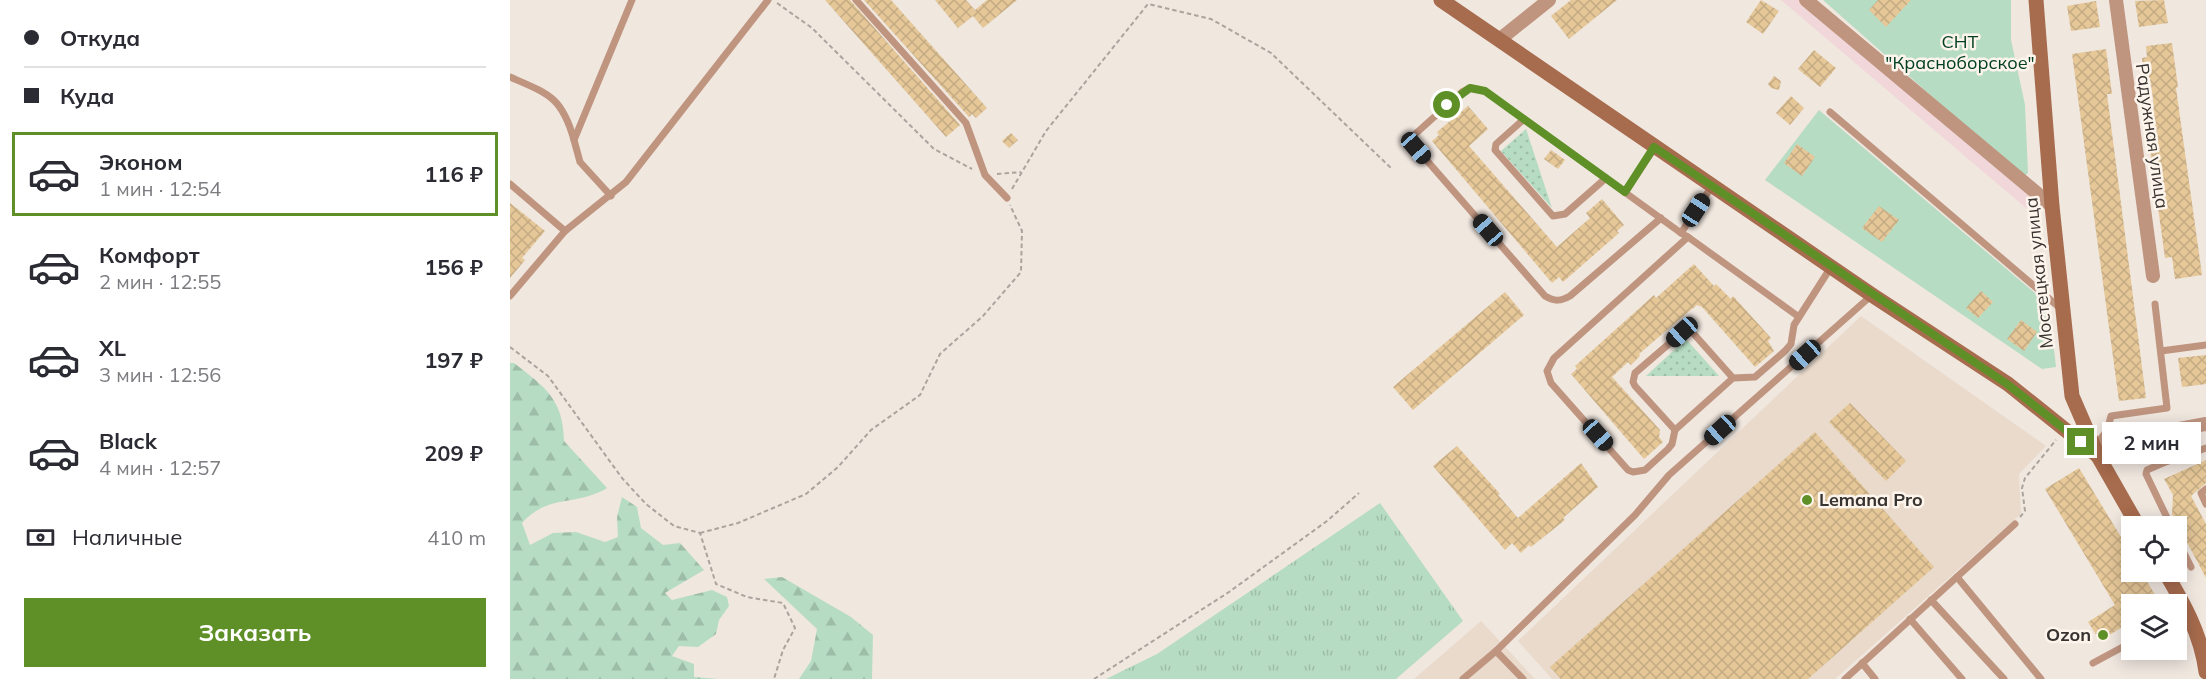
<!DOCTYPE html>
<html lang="ru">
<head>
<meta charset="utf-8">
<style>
	body { margin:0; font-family:Mulish,sans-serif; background:#f7f7f7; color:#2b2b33; height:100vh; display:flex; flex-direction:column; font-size:22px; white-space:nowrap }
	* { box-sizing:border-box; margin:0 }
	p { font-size:20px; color:#7c7c81 }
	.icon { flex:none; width:33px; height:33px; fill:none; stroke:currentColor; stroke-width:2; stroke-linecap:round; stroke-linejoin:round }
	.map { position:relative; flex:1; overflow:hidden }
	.sheet { display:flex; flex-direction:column; background:#fff; width:510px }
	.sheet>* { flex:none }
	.top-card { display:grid; align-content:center; height:132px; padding:0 24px; background:#fff }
	.buttons { position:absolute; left:1611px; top:516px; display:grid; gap:12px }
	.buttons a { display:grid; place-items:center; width:66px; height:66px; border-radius:0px; background:#fff; box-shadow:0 3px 15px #0003; font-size:30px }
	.end { position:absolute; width:27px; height:27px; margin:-14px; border:8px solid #5f9027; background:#fff; box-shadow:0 0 0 3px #fff }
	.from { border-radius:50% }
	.bubble { position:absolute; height:42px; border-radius:0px; background:#fff; box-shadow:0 3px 15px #0003; font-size:20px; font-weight:700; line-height:42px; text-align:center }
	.car { position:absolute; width:18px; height:36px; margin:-18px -9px; border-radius:8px; box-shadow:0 0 4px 2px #0007; background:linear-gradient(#222 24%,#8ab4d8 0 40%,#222 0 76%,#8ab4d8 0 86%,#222 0) }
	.top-card b { display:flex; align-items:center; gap:21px; height:57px; font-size:22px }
	.top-card b+b { border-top:2px solid #e1e1e2 }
	.top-card i { width:15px; height:15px; background:#2b2b33 }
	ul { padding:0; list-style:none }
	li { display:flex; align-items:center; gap:18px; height:84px; margin:0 12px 9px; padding:0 12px; border:3px solid transparent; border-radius:0px }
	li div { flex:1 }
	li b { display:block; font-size:22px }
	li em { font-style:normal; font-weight:700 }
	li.active { border-color:#5f9027 }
	li>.icon { width:54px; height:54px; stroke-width:1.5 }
	.pay { display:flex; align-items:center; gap:15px; height:66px; padding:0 24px; font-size:22px }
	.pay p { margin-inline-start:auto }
	.action { display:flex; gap:12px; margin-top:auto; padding:12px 24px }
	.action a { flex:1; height:69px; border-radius:0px; background:#5f9027; color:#fff; font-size:24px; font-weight:700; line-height:69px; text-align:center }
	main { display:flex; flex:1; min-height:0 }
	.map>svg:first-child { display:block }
	.built { fill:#e9dacc }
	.industrial { fill:#f2d7da }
	.grass { fill:url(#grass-tufts) }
	.forest { fill:url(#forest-firs) }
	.park { fill:url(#park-dots) }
	.garden { fill:#b6dcc3 }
	.building { fill:url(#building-cross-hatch) }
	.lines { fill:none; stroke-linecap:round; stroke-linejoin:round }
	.path { stroke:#aba49e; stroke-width:2; stroke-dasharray:4.5 3; stroke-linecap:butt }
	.lane { stroke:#bf9580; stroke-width:7 }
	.street { stroke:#bf9580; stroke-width:14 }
	.secondary { stroke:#a76b4d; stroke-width:15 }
	.route { stroke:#5f9027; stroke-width:8 }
	.poi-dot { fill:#5f9027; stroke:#fdf4ec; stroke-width:2 }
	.labels { text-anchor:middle; stroke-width:5; stroke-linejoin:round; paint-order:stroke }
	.park-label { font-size:18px; fill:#004023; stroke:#fdf4ec }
	.street-label { font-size:18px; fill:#373330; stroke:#fdf4ec }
	.poi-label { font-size:18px; font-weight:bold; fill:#373330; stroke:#fdf4ec; text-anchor:start }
</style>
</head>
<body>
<main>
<section class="sheet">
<div class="top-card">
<b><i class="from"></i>Откуда</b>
<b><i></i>Куда</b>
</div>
<ul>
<li class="active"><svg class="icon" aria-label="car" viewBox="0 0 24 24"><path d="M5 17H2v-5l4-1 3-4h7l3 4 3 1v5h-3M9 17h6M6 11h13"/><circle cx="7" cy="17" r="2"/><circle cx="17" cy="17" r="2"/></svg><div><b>Эконом</b><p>1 мин · 12:54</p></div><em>116 ₽</em></li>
<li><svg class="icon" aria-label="car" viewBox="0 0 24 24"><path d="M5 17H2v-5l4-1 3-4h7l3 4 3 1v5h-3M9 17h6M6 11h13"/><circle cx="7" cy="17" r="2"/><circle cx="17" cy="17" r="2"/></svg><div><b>Комфорт</b><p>2 мин · 12:55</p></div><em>156 ₽</em></li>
<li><svg class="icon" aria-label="car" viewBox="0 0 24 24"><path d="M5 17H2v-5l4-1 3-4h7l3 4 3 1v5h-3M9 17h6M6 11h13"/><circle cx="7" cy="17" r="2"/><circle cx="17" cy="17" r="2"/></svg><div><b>XL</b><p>3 мин · 12:56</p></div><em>197 ₽</em></li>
<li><svg class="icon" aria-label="car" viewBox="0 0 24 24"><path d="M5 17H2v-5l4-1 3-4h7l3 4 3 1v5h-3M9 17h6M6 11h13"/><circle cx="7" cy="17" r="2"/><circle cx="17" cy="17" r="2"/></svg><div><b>Black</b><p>4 мин · 12:57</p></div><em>209 ₽</em></li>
</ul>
<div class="pay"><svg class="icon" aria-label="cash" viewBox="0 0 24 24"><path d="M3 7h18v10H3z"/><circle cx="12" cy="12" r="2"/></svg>Наличные<p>410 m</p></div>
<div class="action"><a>Заказать</a></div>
</section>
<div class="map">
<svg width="1696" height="679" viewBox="0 0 1696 679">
	<defs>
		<pattern id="grass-tufts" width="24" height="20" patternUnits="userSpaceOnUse" patternTransform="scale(1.5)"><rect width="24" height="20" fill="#b6dcc3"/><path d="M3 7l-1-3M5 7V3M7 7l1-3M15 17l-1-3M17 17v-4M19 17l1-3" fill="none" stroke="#9dbda8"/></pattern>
		<pattern id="forest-firs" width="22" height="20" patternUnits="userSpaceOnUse" patternTransform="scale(1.5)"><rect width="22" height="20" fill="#b6dcc3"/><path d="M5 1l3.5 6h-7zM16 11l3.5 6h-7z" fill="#9dbda8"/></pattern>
		<pattern id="park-dots" width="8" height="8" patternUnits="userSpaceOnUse" patternTransform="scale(1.5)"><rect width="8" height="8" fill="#b6dcc3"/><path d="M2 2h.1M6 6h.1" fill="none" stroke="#9dbda8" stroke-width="1.8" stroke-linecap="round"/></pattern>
		<pattern id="building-cross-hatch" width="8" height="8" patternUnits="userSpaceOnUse" patternTransform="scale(1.5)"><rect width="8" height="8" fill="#e5c798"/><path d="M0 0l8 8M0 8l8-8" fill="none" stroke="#c5ab83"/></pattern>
	</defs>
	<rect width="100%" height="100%" fill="#f0e7df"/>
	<g class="built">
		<path d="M1351 316 1536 446 1509 474 1511 514 1325 679H1042L1008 641Z"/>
		<path d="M971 621 1025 679H904Z"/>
	</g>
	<path class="industrial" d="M1271 0H1290L1524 198 1516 208Z"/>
	<path class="grass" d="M870 503 953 621 886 679H596L647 654Z"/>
	<g class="forest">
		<path d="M0 363H4C36 388 53 399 54 441L97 488C66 507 39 493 12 523L20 545 43 533 66 532 95 542 108 537 107 517 112 497 127 507 131 528 153 545 170 543 194 570 155 593 162 600 202 590 217 597 219 606 209 620 206 634 188 647 169 646 162 656 184 664V677L209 679H0Z"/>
		<path d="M272 577 341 617 363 635 362 679H289L301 661 307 629 254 579Z"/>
	</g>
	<g class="park">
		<path d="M1016 129 1042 208 991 151Z"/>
		<path d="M1176 339 1209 376H1136Z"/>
	</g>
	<g class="garden">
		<path d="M1313 0H1501V40L1515 105 1518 173 1513 177Z"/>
		<path d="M1309 110 1539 305 1546 367 1532 369 1255 180Z"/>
	</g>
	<g class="building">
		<path d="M315 0H340L450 125 436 137Z"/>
		<path d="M354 0H381L477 108 466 118 462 114 459 117Z"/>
		<path d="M425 0H456L465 10 477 0H507L473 28 463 16 448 28Z"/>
		<path d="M1061 0H1107L1059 39 1041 16Z"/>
		<path d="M1251 0 1269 11 1253 34 1236 22Z"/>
		<path d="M1368 0H1401L1376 27 1359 10Z"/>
		<path d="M1654 0 1658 23 1629 27 1625 1Z"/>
		<path d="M1586 1 1590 27 1561 31 1557 6Z"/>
		<path d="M1662 43 1668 87 1666 88 1692 275 1665 279 1662 257 1655 258 1636 120 1644 118 1643 98 1640 78 1634 79 1632 58 1637 57 1636 46Z"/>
		<path d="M1596 49 1602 94H1597L1636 398 1609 401 1562 54Z"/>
		<path d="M1304 50 1326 68 1310 87 1288 69Z"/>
		<path d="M1264 76 1271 81 1269 90 1261 88 1258 84Z"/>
		<path d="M1281 96 1294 108 1280 125 1266 113Z"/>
		<path d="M958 106 978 129 959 146 1047 247 1080 218 1076 213 1092 199 1114 225 1107 231 1109 233 1053 282 1049 277 1042 283 922 141 929 135 927 132Z"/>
		<path d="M501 133 508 140 499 148 492 141Z"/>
		<path d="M1287 144 1305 157 1292 176 1274 163Z"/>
		<path d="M1041 150 1055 160 1048 169 1034 159Z"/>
		<path d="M0 203 35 231 12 258 15 260 0 278Z"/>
		<path d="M1369 206 1389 220 1372 242 1352 228Z"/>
		<path d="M1184 264 1204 286 1206 284 1221 299 1223 296 1261 338 1258 341 1264 351 1245 367 1192 307 1187 305 1172 317 1129 354 1130 356 1121 365 1118 362 1102 377 1150 430 1149 437 1153 442 1134 459 1061 374 1067 369 1065 366 1144 295 1146 298Z"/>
		<path d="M1471 291 1483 302 1468 318 1456 308Z"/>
		<path d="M995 292 1014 315 903 410 883 387Z"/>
		<path d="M1511 320 1527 332 1514 351 1497 339Z"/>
		<path d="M1696 355V384L1672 387 1668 358Z"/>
		<path d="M1340 403 1396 461 1376 481 1319 422Z"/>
		<path d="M1305 432 1424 567 1298 679H1051L1040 667Z"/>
		<path d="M947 446 990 494 988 495 1008 518 1071 463 1088 487 1053 518 1055 520 1021 547 1019 545 1011 553 1002 543 995 550 923 466Z"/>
		<path d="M1696 460V483L1681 496 1696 524V578L1662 514 1663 495 1654 479Z"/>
		<path d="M1569 468 1622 555V572H1631L1651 604H1622V621L1590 641 1578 622 1605 605 1535 489Z"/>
	</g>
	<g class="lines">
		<g class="path">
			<path d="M267 3 302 28 424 149 462 169"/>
			<path d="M487 174 511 172"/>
			<path d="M502 189 536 131 638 4 701 19 761 53 882 169"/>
			<path d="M0 347 38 376 112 478 136 504 164 526 190 533 206 584 237 597 273 603 285 628 273 650 264 679"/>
			<path d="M1510 517 1515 511 1512 488 1515 478 1546 440"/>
			<path d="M190 533 228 523 296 494 328 467 361 430 410 395 430 354 473 316 511 272 512 231 500 205"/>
			<path d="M584 679 719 592 817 521 849 493"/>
		</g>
		<g class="lane">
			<path d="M346 0 456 123 475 175 497 198"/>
			<path d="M0 77C39 94 52 97 64 140"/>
			<path d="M1320 112 1550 308"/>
			<path d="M1014 119 986 144 985 150 1043 216 1055 214 1096 178"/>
			<path d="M0 184 55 231 0 296"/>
			<path d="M1202 186 1171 233 1178 237 1044 358 1037 371 1041 383 1118 470 1123 472 1135 470 1158 449 1162 444 1165 430 1223 378 1245 377 1275 351 1281 344 1284 325 1321 267"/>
			<path d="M1115 192 1145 147"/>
			<path d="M101 196 70 162 64 140 122 0"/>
			<path d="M1151 218 1060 296C1051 301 1045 302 1035 296L906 148 903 136 952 92 960 88 975 91 1171 233"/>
			<path d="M55 231 116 182 258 0"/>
			<path d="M1178 237 1289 317"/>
			<path d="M1651 351 1696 345"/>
			<path d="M1165 430 1125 386 1123 382 1125 373 1175 330 1183 333 1223 378"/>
			<path d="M1587 443 1597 431 1601 416 1657 408 1645 304"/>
			<path d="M1592 444 1600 453 1606 455 1644 448 1653 463 1696 448"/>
			<path d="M1653 463 1637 470 1636 474 1661 526"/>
			<path d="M1696 489 1691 493 1696 504"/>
			<path d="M1666 537 1681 567"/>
			<path d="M1447 577 1531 679"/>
			<path d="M1421 600 1494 679"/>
			<path d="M1400 619 1452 679"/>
			<path d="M986 651 1125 515 1159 475 1362 295"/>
			<path d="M1352 663 1365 679"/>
			<path d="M1583 663 1622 642"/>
			<path d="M953 679 986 651 1013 679"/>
			<path d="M1335 679 1505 524"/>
		</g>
		<g class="street">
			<path d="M1296 0 1542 206"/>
			<path d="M1606 0 1643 276"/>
			<path d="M989 40 1039 0"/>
			<path d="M1585 445 1696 424"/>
		</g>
		<g class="secondary">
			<path d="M931 0 1362 295 1498 384 1588 456"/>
			<path d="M1526 0 1542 206 1562 396 1588 456 1628 526"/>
			<path d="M1655 572C1674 604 1691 634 1696 672"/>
		</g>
	</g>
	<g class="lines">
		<path class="route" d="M937 105 960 88 975 91 1115 192 1144 147 1497 384 1571 442"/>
	</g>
	<g class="poi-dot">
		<circle cx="1297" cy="500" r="6"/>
		<circle cx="1593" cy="635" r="6"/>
	</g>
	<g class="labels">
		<g class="park-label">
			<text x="1450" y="48">СНТ<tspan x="1450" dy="21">"Красноборское"</tspan></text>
		</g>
		<g class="street-label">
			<text transform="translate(1642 136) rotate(82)" y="6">Радужная улица</text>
			<text transform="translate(1529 273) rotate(-96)" y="6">Мостецкая улица</text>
		</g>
		<g class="poi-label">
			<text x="1309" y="506">Lemana Pro</text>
			<text x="1581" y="641" text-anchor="end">Ozon</text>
		</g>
	</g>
</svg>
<div class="buttons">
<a><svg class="icon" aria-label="locate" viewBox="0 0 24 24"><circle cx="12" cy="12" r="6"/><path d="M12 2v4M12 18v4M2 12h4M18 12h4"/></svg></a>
<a><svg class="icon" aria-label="layers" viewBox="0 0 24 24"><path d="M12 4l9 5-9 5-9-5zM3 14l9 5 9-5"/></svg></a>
</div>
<i class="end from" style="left:937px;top:105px"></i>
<i class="end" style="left:1571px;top:442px"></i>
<div class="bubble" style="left:1592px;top:422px;width:99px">2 мин</div>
<i class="car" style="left:906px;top:148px;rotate:139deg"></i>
<i class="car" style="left:1186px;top:210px;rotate:33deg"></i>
<i class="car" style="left:978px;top:230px;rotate:319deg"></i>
<i class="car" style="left:1172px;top:332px;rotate:228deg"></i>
<i class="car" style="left:1295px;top:355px;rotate:228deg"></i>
<i class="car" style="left:1210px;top:430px;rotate:228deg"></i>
<i class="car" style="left:1088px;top:435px;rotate:138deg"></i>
</div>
</main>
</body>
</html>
